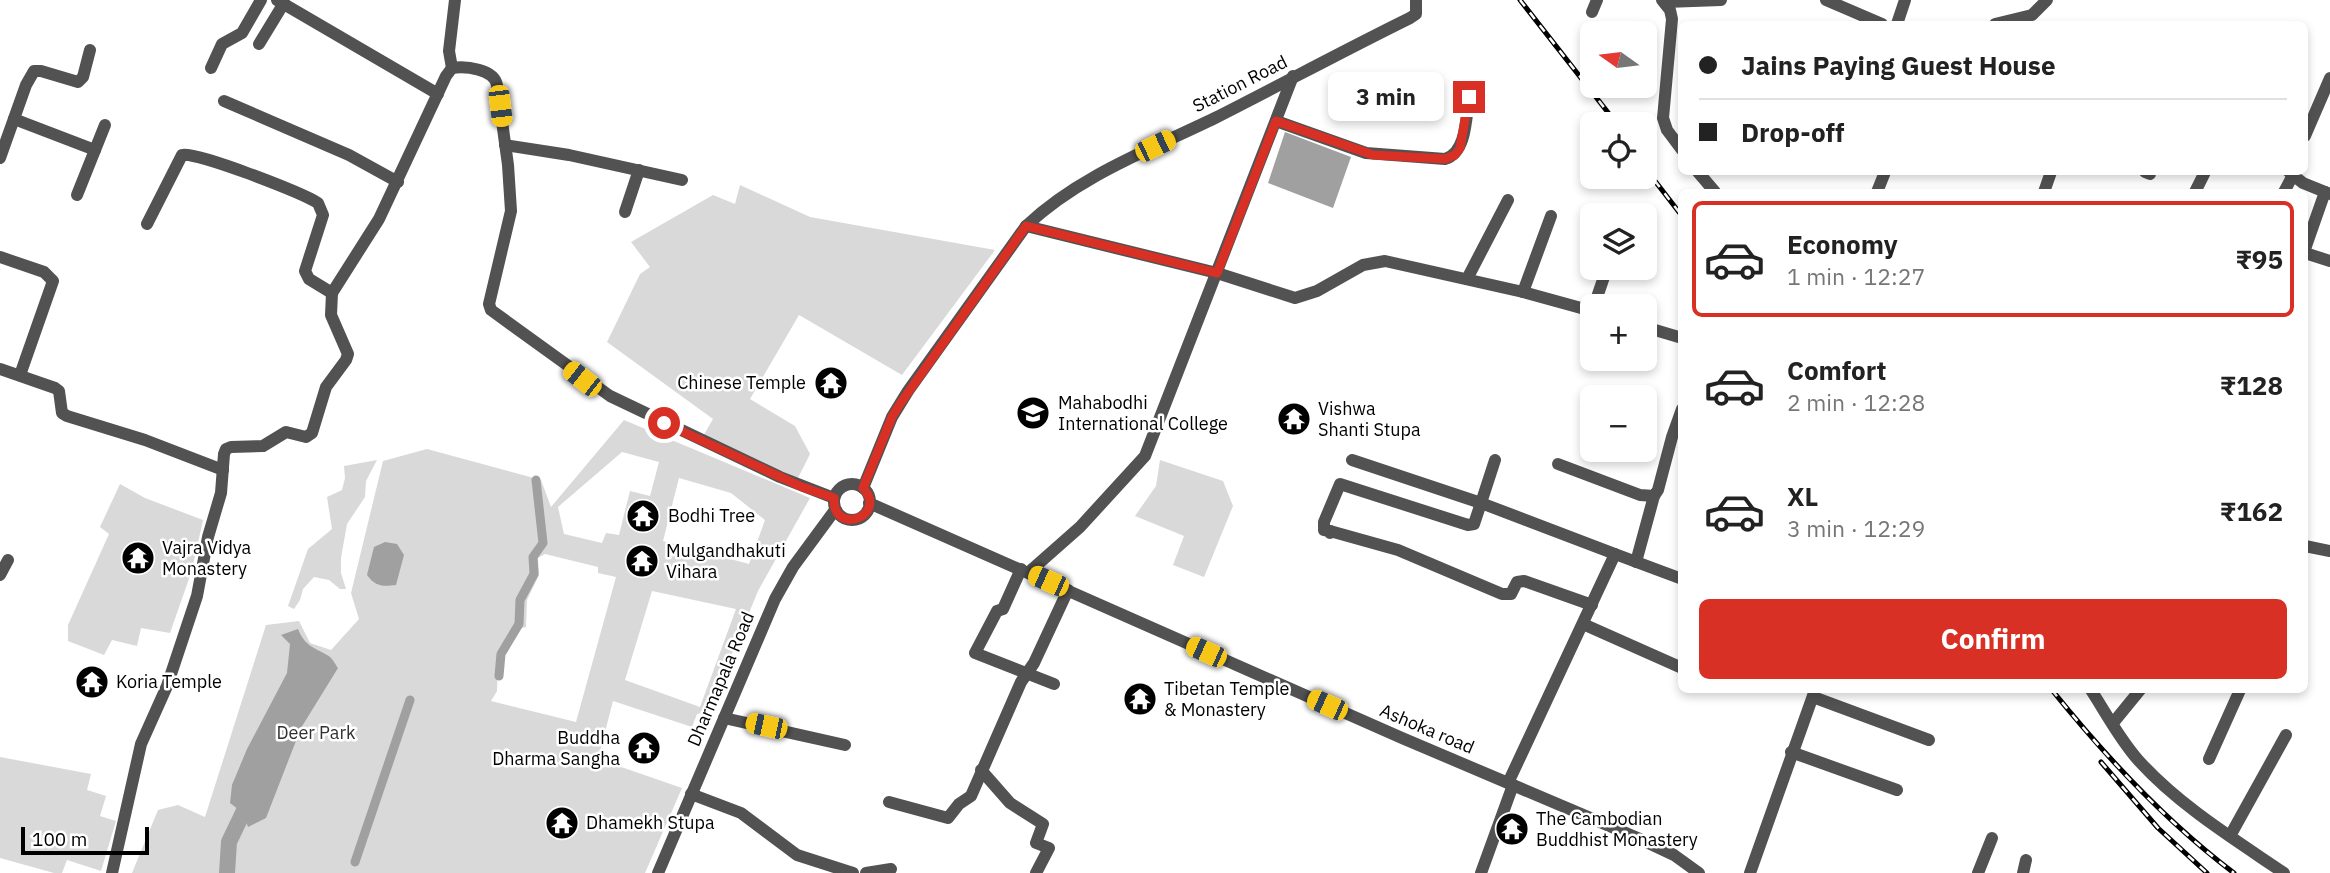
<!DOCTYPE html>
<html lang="en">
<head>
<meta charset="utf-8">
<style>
	body { margin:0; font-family:"IBM Plex Sans",sans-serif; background:#f2f2f2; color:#222; height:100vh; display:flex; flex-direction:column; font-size:26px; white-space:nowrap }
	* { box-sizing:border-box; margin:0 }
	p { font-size:23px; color:#767676 }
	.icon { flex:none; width:38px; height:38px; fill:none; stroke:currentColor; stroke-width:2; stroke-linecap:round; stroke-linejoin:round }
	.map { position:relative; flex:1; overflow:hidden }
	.panel { position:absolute; left:1678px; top:189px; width:630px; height:504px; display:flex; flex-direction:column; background:#fff; border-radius:10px; box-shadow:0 4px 10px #0003 }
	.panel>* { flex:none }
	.guide { position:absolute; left:1678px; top:21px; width:630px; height:154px; border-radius:10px; box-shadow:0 4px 10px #0003; display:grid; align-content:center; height:154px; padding:0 21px; background:#fff }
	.needle { width:46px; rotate:284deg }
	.controls { position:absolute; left:1580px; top:21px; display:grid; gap:14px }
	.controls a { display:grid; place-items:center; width:77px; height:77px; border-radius:10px; background:#fff; box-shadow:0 4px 10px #0003; font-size:35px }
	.scale { position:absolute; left:21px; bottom:18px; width:128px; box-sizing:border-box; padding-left:7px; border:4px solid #000; border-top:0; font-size:19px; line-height:24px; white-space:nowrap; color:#000; -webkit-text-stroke:5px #fff; paint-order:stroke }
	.end { position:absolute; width:32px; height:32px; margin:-16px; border:9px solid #d93025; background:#fff; box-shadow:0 0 0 4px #fff }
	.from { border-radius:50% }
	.bubble { position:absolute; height:49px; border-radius:10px; background:#fff; box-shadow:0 4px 10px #0003; font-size:23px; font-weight:700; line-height:49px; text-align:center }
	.car { position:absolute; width:21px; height:42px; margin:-21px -10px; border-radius:9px; box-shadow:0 0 5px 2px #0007; background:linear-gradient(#f5c518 24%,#345 0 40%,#f5c518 0 76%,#345 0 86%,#f5c518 0) }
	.guide b { display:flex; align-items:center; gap:24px; height:66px; font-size:26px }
	.guide b+b { border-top:2px solid #e0e0e0 }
	.guide i { width:18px; height:18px; background:#222 }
	ul { padding:12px 0 0; list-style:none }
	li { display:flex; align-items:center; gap:21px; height:116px; margin:0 14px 10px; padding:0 7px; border:4px solid transparent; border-radius:10px }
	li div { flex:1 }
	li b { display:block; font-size:26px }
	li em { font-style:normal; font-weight:700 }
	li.selected { border-color:#d93025 }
	li>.icon { width:63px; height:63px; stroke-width:1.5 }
	.cta { display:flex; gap:14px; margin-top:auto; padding:14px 21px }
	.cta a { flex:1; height:80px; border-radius:10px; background:#d93025; color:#fff; font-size:28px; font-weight:700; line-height:80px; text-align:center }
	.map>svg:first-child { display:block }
	.green { fill:#d9d9d9; fill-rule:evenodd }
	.water { fill:#a0a0a0 }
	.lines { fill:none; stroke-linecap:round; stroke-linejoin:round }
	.canal { stroke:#a0a0a0; stroke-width:9 }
	.river { stroke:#a0a0a0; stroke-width:16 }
	.minor { stroke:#525252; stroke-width:12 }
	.rail-casing { stroke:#000; stroke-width:5 }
	.rail { stroke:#fff; stroke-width:2.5; stroke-dasharray:8; stroke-linecap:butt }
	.route { stroke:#d93025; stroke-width:9 }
	.labels { text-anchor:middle; stroke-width:5; stroke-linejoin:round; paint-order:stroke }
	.street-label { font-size:18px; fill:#000; stroke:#fff }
	.poi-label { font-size:18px; fill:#000; stroke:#fff; text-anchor:start }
	.park-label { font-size:18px; fill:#303030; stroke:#fff }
</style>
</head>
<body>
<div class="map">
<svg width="2330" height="873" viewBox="0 0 2330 873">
	<rect width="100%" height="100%" fill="#fff"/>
	<g class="green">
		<path d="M740 185 810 217 995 250 902 375 799 315 750 399 795 426 810 454 797 480 702 438 713 419 607 342 640 274 650 267 631 242 713 195 735 204Z"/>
		<path d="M624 420 810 498 758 591 708 712 697 714 692 727 613 701 598 759 682 788 645 873H132L158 810 178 805 205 817 266 625 299 621 310 643 331 650 359 619 351 593 383 461 427 449 541 480 551 507ZM622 452 659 462 650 496 630 491 619 535 606 533 602 543 564 534 558 507ZM679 478 731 493 765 520 749 564 663 541ZM545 554 598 567V573L616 577 576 722 491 701 497 691 498 658 511 631 526 627 527 600 539 575 538 558ZM652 591 736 609 700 707 625 680Z"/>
		<path d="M377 460 366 481 365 497 347 524 341 558V573L346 589H340L329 580 314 577 303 589 300 600 294 609 288 606 308 549 332 529 327 497 342 490 345 478 344 466Z"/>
		<path d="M1160 460 1223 481 1233 506 1204 577 1173 565 1184 536 1135 516 1156 486Z"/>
		<path d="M120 484 145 498 203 520 192 570 170 633 141 628 137 646 112 640 104 655 68 641V625L109 534 100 527Z"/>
		<path d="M0 757 91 774 87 790 106 796 100 816 116 821 101 871 67 860 62 873H54L0 858Z"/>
	</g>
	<g class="water">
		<path d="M1285 132 1351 157 1333 208 1268 183Z"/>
		<path d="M385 542 397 544 404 555 396 585C382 587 375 586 367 575L374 547Z"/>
		<path d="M298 629C305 646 313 647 327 655 332 657 335 664 338 668L301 728 266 818 248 827 243 813 230 803 232 785 247 749 287 673 290 644 281 635Z"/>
	</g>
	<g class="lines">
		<g class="canal">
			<path d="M499 676 501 654 519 624 520 600 534 574 533 557 543 543 536 480"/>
			<path d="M355 862 410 700"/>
		</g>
		<path class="river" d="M227 873 229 842 251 796"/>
		<g class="minor">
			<path d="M277 0 438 94"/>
			<path d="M1662 0 1670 10 1672 19 1663 118 1667 130 1682 150"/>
			<path d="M1826 0 1882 24"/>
			<path d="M1665 2 1721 0"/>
			<path d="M1592 12 1597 0"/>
			<path d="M1897 24 1905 0"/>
			<path d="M1995 24 2032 15 2047 0"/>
			<path d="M259 44 284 3"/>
			<path d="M211 68 222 44 242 33 261 0"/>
			<path d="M452 68 449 51 455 0"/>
			<path d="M224 101 349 155 398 182"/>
			<path d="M14 119 95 150"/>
			<path d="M1276 121 1366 153 1445 159C1467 153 1466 116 1469 97"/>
			<path d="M2305 136 2330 78"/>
			<path d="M505 145 569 155 682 180"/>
			<path d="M0 158 26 85 34 71H41L78 82 83 77 90 50"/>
			<path d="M1698 172 1715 192"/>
			<path d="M2145 172 2150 174"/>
			<path d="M2289 172 2303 183 2330 194"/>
			<path d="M1877 192 1885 172"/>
			<path d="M2044 192 2051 172"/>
			<path d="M2195 192 2205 172"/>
			<path d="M2284 192 2293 175"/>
			<path d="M77 195 105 125"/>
			<path d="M625 212 639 170"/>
			<path d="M147 224 182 155C196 151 302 193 318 203L323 215 305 271 309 279 332 293"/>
			<path d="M1026 226 1217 273 1295 298 1317 291 1363 265 1385 261 1523 292 1592 311"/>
			<path d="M2305 249 2325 192"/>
			<path d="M2305 253 2330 261"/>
			<path d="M0 257 44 272 53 281 20 375"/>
			<path d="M1467 279 1508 200"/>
			<path d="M1523 292 1551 216"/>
			<path d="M1594 306 1607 268"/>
			<path d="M1645 327 1682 338"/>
			<path d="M0 369 55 388 59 391 62 413 67 416 145 440 223 470"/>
			<path d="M1352 460 1481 503 1495 460"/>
			<path d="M1558 464 1640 495 1654 496 1658 490 1672 437 1682 409"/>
			<circle cx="852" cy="502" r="18"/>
			<path d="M863 488 892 417 908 391 1026 226C1079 176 1149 150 1215 118 1280 85 1345 50 1410 18L1416 14V0"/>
			<path d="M869 503 1402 738 1640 839 1674 855 1699 873"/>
			<path d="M1330 531 1398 550 1502 594H1511L1517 582 1524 581 1592 605"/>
			<path d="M1330 533V531L1324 530V522L1340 484 1468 525 1474 524 1481 503 1615 554"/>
			<path d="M2305 546 2330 551"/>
			<path d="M1636 562 1654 496"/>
			<path d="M1021 569 1003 609 997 611 975 653 1054 684"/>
			<path d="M1029 572 1080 527 1145 456 1293 76"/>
			<path d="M0 575 8 560"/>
			<path d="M1583 624 1682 668"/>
			<path d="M2091 690C2106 713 2120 740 2139 761 2180 806 2234 839 2284 873"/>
			<path d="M1813 697 1929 740"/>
			<path d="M724 718 845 745"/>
			<path d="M2113 723 2140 690"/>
			<path d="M1791 752 1897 790"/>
			<path d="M2209 759 2240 690"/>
			<path d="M981 770 1010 803 1043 824 1036 843 1049 848 1036 873"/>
			<path d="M1508 783 1615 554 1682 579"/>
			<path d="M691 794 741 813 797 855 853 873"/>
			<path d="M889 802 948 818 959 804 971 796 1021 682 1034 663 1068 590"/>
			<path d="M2230 836 2286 735"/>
			<path d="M112 873 141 744 167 686 197 596 208 537 221 493 224 454 226 449 231 447 263 446 286 432 306 437 312 433 326 387 346 360 348 354 331 315 332 293 379 219 446 76 452 68C466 66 494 69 497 85L508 165 511 211 489 304 491 310 610 396 780 477 834 498"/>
			<path d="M658 873 775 599 793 567 835 510"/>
			<path d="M866 873 891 869"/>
			<path d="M1481 873 1513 785"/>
			<path d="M1750 873 1815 690"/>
			<path d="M1978 873 1992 838"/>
			<path d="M2023 873 2026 860"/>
		</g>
		<defs>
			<g id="rail">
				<path d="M1520 0 1617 124"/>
				<path d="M1645 168 1682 216"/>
				<path d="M2052 690C2106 757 2165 821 2234 873"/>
				<path d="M2101 762 2158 828 2207 873"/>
			</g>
		</defs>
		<use href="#rail" class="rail-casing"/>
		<use href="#rail" class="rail"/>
	</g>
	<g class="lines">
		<path class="route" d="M664 423 802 487 834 498C832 537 889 516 863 488L892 417 900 404 1026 226 1217 273 1276 121 1373 155 1445 159 1455 155 1460 148 1469 97"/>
	</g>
	<defs>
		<symbol id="temple-disc" viewBox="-11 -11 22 22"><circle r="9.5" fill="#000" stroke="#fff"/><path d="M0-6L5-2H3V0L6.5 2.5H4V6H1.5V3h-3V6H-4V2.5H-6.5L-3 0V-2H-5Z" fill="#fff"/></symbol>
		<symbol id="university-disc" viewBox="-11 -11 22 22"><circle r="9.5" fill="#000" stroke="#fff"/><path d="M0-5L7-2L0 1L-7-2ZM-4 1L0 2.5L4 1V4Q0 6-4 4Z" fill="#fff"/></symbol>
	</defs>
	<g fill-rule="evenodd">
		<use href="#temple-disc" x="812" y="364" width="38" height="38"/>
		<use href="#university-disc" x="1014" y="394" width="38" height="38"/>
		<use href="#temple-disc" x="1275" y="400" width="38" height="38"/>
		<use href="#temple-disc" x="624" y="497" width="38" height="38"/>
		<use href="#temple-disc" x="119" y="539" width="38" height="38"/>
		<use href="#temple-disc" x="623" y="542" width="38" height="38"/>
		<use href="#temple-disc" x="73" y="663" width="38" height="38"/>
		<use href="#temple-disc" x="1121" y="680" width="38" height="38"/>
		<use href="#temple-disc" x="625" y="729" width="38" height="38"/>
		<use href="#temple-disc" x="543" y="804" width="38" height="38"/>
		<use href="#temple-disc" x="1493" y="810" width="38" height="38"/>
	</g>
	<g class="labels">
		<g class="street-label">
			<text transform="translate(1240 84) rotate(-27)" y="6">Station Road</text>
			<text transform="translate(721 679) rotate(-67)" y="6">Dharmapala Road</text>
			<text transform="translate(1427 729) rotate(23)" y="6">Ashoka road</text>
		</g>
		<g class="poi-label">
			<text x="806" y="389" text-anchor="end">Chinese Temple</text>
			<text x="1058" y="409">Mahabodhi<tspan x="1058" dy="21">International College</tspan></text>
			<text x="1318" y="415">Vishwa<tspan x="1318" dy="21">Shanti Stupa</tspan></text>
			<text x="668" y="522">Bodhi Tree</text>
			<text x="162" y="554">Vajra Vidya<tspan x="162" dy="21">Monastery</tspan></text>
			<text x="666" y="557">Mulgandhakuti<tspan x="666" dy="21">Vihara</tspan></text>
			<text x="116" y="688">Koria Temple</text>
			<text x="1164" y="695">Tibetan Temple<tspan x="1164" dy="21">&amp; Monastery</tspan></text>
			<text x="620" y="744" text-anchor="end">Buddha<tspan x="620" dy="21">Dharma Sangha</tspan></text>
			<text x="1536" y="825">The Cambodian<tspan x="1536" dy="21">Buddhist Monastery</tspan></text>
			<text x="586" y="829">Dhamekh Stupa</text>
		</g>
		<g class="park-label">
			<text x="316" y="739">Deer Park</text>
		</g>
	</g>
</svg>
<div class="controls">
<a><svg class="needle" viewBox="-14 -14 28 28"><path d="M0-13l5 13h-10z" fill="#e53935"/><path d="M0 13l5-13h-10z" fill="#767676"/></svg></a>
<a><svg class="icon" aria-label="locate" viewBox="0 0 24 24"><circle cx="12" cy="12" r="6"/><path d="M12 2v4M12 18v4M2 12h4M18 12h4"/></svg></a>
<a><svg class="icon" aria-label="layers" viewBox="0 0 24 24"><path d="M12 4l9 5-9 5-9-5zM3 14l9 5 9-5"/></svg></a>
<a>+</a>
<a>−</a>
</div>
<div class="scale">100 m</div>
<i class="end from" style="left:664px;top:423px"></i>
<i class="end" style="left:1469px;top:97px"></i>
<div class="bubble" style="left:1328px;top:72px;width:116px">3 min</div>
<i class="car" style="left:500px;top:106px;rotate:173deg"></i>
<i class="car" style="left:1155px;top:146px;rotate:64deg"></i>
<i class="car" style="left:582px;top:379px;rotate:308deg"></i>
<i class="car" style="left:1048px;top:581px;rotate:294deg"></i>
<i class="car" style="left:1206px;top:652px;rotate:294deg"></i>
<i class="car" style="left:1327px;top:705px;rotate:294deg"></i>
<i class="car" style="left:766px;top:726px;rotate:282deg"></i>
<div class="guide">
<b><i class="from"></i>Jains Paying Guest House</b>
<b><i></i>Drop-off</b>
</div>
<section class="panel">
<ul>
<li class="selected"><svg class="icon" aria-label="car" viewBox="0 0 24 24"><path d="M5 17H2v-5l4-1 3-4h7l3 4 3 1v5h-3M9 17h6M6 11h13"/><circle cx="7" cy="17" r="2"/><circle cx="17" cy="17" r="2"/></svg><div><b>Economy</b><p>1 min · 12:27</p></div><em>₹95</em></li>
<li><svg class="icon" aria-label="car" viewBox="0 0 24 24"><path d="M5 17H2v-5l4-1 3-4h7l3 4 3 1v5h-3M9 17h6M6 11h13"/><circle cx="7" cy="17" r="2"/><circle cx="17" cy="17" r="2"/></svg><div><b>Comfort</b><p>2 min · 12:28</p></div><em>₹128</em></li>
<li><svg class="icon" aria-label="car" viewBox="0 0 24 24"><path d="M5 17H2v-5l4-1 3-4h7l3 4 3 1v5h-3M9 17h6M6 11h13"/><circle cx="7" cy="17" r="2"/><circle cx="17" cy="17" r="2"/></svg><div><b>XL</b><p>3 min · 12:29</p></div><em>₹162</em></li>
</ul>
<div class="cta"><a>Confirm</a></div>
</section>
</div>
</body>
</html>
